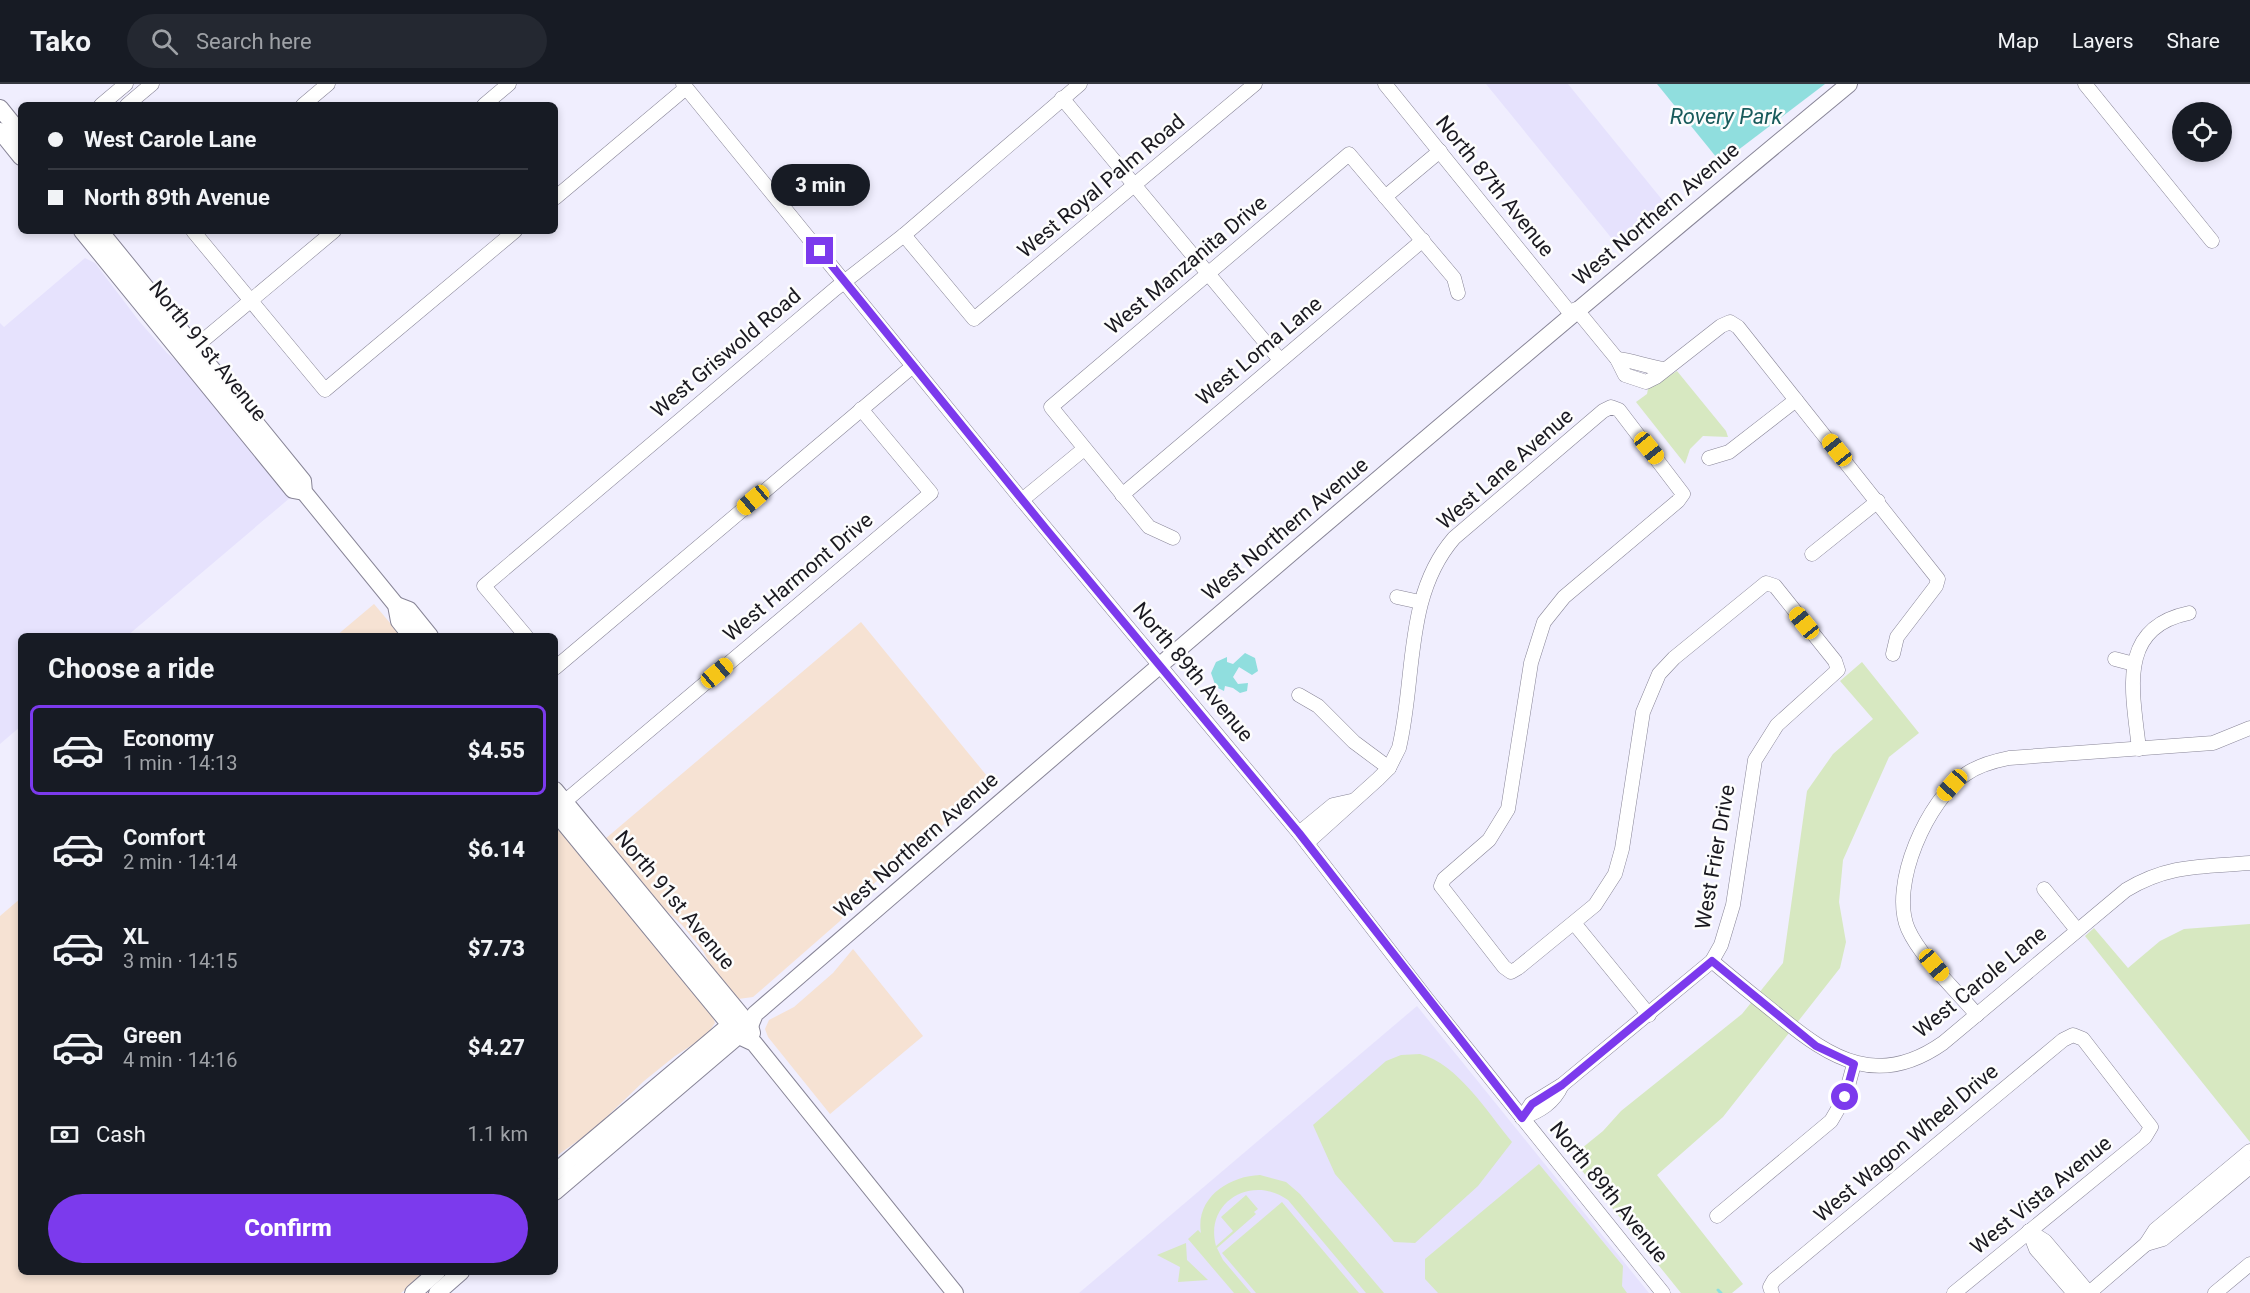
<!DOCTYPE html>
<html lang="en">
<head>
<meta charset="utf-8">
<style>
	body { margin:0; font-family:Roboto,sans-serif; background:#242831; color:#f1f3f6; height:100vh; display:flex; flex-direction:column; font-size:22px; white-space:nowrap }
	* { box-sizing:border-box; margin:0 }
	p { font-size:20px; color:#9ea1a6 }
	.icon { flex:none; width:33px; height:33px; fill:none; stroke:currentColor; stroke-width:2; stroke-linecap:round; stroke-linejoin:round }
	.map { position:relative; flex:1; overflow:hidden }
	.side { position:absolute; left:18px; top:549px; width:540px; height:642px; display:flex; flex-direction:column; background:#171b24; border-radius:9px; box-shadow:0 3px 9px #0003 }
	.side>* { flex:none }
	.banner { position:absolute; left:18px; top:18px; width:540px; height:132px; border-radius:9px; box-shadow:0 3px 9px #0003; display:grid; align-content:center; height:132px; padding:0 30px; background:#171b24 }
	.fabs { position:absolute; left:2172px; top:18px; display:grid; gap:12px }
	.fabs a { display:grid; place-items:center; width:60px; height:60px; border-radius:50%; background:#171b24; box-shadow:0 3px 9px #0003; font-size:30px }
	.end { position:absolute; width:27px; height:27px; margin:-14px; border:8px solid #7c3aed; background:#fff; box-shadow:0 0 0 3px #fff }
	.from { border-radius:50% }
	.bubble { position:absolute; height:42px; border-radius:21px; background:#171b24; box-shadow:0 3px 9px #0003; font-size:20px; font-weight:800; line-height:42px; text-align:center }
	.car { position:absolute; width:18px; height:36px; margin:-18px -9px; border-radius:8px; box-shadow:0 0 4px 2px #0007; background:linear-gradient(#f5c518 24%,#345 0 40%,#f5c518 0 76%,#345 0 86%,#f5c518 0) }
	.banner b { display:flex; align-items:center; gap:21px; height:57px; font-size:22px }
	.banner b+b { border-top:2px solid #363941 }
	.banner i { width:15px; height:15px; background:#f1f3f6 }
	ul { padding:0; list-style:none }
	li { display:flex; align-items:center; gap:18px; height:90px; margin:0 12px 9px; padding:0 18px; border:3px solid transparent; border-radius:9px }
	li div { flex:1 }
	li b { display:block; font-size:22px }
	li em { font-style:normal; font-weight:800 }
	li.selected { border-color:#7c3aed }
	li>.icon { width:54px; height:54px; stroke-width:1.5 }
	h2 { padding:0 30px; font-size:27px; line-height:72px }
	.pay { display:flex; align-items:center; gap:15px; height:66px; padding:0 30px; font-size:22px }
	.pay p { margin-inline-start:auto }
	.action { display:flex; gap:12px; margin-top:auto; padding:12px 30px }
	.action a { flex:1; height:69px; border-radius:36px; background:#7c3aed; color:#fff; font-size:24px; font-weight:800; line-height:69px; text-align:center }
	header { display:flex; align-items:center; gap:36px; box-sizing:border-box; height:84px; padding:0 30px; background:#171b24; border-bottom:2px solid #363941 }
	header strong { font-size:28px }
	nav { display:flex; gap:33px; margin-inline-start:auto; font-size:21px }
	.search { width:420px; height:54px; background:#242831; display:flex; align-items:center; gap:15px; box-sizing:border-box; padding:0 21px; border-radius:33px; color:#9ea1a6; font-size:22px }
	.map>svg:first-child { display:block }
	.commercial { fill:#f6e2d3 }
	.built { fill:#e6e2fd }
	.green { fill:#d7e8c1 }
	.water { fill:#90dede }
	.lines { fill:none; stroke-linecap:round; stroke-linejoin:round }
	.stream { stroke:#90dede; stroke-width:3 }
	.minor-casing { stroke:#888597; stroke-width:15 }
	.major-casing { stroke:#888597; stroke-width:18 }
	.minor { stroke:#fff; stroke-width:14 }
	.major { stroke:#fff; stroke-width:16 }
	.route { stroke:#7c3aed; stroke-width:8 }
	.labels { text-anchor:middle; stroke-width:5; stroke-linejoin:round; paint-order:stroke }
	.street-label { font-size:21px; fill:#1a1920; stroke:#fdfdfd }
	.water-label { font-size:22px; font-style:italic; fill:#195b5c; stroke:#fdfdfd }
</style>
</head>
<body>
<header>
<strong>Tako</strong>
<div class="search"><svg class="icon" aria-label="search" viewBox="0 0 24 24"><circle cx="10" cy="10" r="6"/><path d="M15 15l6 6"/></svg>Search here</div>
<nav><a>Map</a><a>Layers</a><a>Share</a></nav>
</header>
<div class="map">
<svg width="2250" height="1209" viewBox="0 0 2250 1209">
	<rect width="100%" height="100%" fill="#f0eefe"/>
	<g class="commercial">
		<path d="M374 520 401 552H336Z"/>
		<path d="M861 538 996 703 963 724 864 808 840 837 753 913 738 915 717 893 703 867 682 841 658 819 605 755Z"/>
		<path d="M555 741 712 930 715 939 706 952 675 972 644 997 593 1046 555 1073Z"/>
		<path d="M21 814V1188H426L401 1209H0V832Z"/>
		<path d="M853 865 923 952 830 1030 768 953 765 945 769 936 794 923 833 889Z"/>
	</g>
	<g class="built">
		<path d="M1486 0H1568L1668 123 1622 167Z"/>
		<path d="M85 174 95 179 139 237 167 269 190 289 291 413 127 552H21V642L0 660V239L4 243Z"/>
		<path d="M1417 922 1649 1209H1079Z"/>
	</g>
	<g class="green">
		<path d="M1677 287 1726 347 1728 353 1703 352 1690 365 1685 380 1636 318 1647 310 1648 305Z"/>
		<path d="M1862 578 1919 649 1889 673 1843 776 1839 818 1846 858 1840 884 1723 1033 1657 1091 1743 1200 1732 1209H1681L1571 1073 1603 1047 1621 1027 1742 930 1783 879 1807 707 1833 670 1873 635 1840 597Z"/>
		<path d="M2250 840V1058L2085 852 2094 844 2128 884 2160 857 2184 845Z"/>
		<path d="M1420 970C1457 979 1488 1029 1512 1058L1478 1102 1415 1159 1394 1158 1335 1090 1313 1041 1386 977 1401 971Z"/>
		<path d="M1539 1080 1623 1182 1622 1202 1627 1209H1438L1425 1195V1175Z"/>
		<path d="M1260 1091 1286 1098 1300 1110 1384 1209H1366L1288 1116C1252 1090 1204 1118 1216 1162L1233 1147 1221 1133 1246 1111 1258 1125 1254 1128 1256 1130 1217 1164 1223 1176 1251 1209H1234L1188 1155 1198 1146 1201 1149C1195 1114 1229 1092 1260 1091Z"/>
		<path d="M1282 1118 1359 1209H1256L1222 1169Z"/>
		<path d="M1186 1159 1187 1176 1208 1196 1178 1198 1180 1183 1157 1171Z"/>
	</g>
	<g class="water">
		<path d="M1657 0H1825L1721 79Z"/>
		<path d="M1245 569 1255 574 1258 587 1252 591 1239 583 1233 593 1238 600 1248 599 1247 607 1240 609 1233 604 1225 602 1224 607 1216 603 1211 589 1216 578 1227 573V578L1233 580Z"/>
	</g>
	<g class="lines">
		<path class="stream" d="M1718 1206 1721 1209"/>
		<defs>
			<g id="minor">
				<path d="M683 0 1022 416 1299 749 1427 915 1663 1209"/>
				<path d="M1385 0 1571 230"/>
				<path d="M2085 0 2212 157"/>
				<path d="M1062 14 1280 276"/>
				<path d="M101 21 126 0"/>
				<path d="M127 21 152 0"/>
				<path d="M303 21 328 0"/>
				<path d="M484 21 509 0"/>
				<path d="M1385 113 1440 67"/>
				<path d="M555 114 686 4"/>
				<path d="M193 147 325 306 515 147"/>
				<path d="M904 151 974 235 1255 0"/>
				<path d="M1576 225 1617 275 1625 291 1646 298 1656 293 1721 242 1730 238 1738 243 1938 495 1936 502 1897 553 1893 570"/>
				<path d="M188 269 334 147"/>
				<path d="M1617 275C1633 276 1646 283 1665 285"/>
				<path d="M1709 374 1729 368 1796 316"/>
				<path d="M1122 411 1423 156"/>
				<path d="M1022 416 1084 365"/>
				<path d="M1173 454 1149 443 1051 323 1349 70 1454 194 1458 209"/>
				<path d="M1812 470 1878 417"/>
				<path d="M1397 513 1420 518"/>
				<path d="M526 552 484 502 835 205 904 151 1080 0"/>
				<path d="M2115 575 2134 580"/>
				<path d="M555 584 913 282"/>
				<path d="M1299 611 1318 622 1354 658 1389 684"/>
				<path d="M2139 665C2133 609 2116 544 2189 529"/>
				<path d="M557 724 931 409 861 325"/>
				<path d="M1299 749 1333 721 1351 717"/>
				<path d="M1307 759 1378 695 1389 684 1399 664C1416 593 1404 512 1454 454L1603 327 1611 323 1619 326 1683 410 1678 417 1564 513 1544 538 1531 579 1508 725 1489 756 1444 795 1441 802 1504 883 1511 888 1518 884 1595 821 1615 790 1622 765 1643 628 1659 590 1674 574 1766 499 1775 502 1835 577 1838 586 1777 641 1755 676 1733 821 1721 861 1712 877 1562 1001 1531 1020 1522 1034"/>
				<path d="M2044 805 2077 846"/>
				<path d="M1574 839 1649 931"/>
				<path d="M1712 877C1734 896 1757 914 1779 932 1832 976 1879 1004 1943 959L2126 806C2169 780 2202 783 2250 779"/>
				<path d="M1977 931C1956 906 1921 874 1908 845 1889 801 1928 715 1966 690 1979 681 1994 677 2009 674L2213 659 2250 644"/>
				<path d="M1522 1034C1540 1027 1554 1019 1562 1001"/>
				<path d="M1717 1132 1831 1037 1845 1013 1854 980"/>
				<path d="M2029 1147 2045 1157 2089 1209"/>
				<path d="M2029 1147 2036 1165 2074 1209"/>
				<path d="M2146 1160 2163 1155 2250 1083"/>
				<path d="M1772 1209 1770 1203 1774 1196 2063 956 2073 951 2083 955 2151 1043 2145 1053 1954 1209"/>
				<path d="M2089 1209 2146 1160 2155 1146 2250 1067"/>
				<path d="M2215 1209 2250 1180"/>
			</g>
			<g id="major">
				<path d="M0 24 21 50"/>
				<path d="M0 47 21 73"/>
				<path d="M82 147 293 406 304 408"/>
				<path d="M100 147 303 397 304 408 396 521 399 537 411 552"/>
				<path d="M396 521 409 526 430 552"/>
				<path d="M555 706 750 942 752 949"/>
				<path d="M555 728 730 941 739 952 754 959 955 1209"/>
				<path d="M555 1088 738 934"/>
				<path d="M555 1108 750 942 755 930 784 905C1137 600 1490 297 1849 0"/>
				<path d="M413 1209 437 1188"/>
				<path d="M437 1209 461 1188"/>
			</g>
		</defs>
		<use href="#minor" class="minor-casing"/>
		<use href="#major" class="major-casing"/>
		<use href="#minor" class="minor"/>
		<use href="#major" class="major"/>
	</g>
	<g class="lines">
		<path class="route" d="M820 167 1046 445 1299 749 1522 1034 1532 1020 1562 1001 1712 877 1816 962 1854 980 1845 1013"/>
	</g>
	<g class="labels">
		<g class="street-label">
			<text transform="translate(1101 102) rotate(-40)" y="7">West Royal Palm Road</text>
			<text transform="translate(1495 102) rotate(51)" y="7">North 87th Avenue</text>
			<text transform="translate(1656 130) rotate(-40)" y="7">West Northern Avenue</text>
			<text transform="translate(1186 181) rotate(-40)" y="7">West Manzanita Drive</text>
			<text transform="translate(208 267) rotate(51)" y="7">North 91st Avenue</text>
			<text transform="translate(1259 267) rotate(-40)" y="7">West Loma Lane</text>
			<text transform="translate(726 269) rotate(-40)" y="7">West Griswold Road</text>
			<text transform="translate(1505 385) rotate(-41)" y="7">West Lane Avenue</text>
			<text transform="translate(1285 445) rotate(-40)" y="7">West Northern Avenue</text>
			<text transform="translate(798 493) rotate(-40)" y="7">West Harmont Drive</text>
			<text transform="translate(1193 588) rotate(50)" y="7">North 89th Avenue</text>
			<text transform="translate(916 761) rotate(-41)" y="7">West Northern Avenue</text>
			<text transform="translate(1715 773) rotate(-80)" y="7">West Frier Drive</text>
			<text transform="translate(675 816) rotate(50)" y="7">North 91st Avenue</text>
			<text transform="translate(1980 898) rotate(-39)" y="7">West Carole Lane</text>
			<text transform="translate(1906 1059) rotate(-40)" y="7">West Wagon Wheel Drive</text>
			<text transform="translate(1609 1108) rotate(51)" y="7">North 89th Avenue</text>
			<text transform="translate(2041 1111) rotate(-39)" y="7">West Vista Avenue</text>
		</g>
		<g class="water-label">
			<text x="1726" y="40">Rovery Park</text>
		</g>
	</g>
</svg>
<div class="fabs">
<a><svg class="icon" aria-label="locate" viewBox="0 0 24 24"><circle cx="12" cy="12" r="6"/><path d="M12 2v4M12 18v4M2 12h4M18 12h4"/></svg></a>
</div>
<i class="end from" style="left:1845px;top:1013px"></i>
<i class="end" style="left:820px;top:167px"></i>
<div class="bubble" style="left:771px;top:80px;width:99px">3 min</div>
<i class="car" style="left:1649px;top:364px;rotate:141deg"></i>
<i class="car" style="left:1837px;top:366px;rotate:321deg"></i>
<i class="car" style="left:753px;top:416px;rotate:230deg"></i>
<i class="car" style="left:1804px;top:539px;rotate:321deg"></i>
<i class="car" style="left:717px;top:589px;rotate:50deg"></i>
<i class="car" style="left:1952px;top:701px;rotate:222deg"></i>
<i class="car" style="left:1934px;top:881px;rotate:140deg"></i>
<div class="banner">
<b><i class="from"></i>West Carole Lane</b>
<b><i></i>North 89th Avenue</b>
</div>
<section class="side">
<h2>Choose a ride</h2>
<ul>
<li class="selected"><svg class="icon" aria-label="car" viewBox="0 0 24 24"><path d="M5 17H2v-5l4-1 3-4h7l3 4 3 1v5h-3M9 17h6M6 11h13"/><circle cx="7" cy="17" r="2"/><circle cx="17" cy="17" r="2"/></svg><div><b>Economy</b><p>1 min · 14:13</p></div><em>$4.55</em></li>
<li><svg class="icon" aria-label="car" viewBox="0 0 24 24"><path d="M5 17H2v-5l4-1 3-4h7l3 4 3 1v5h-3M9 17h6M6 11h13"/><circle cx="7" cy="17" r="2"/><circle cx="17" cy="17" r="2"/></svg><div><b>Comfort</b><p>2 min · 14:14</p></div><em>$6.14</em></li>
<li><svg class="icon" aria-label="car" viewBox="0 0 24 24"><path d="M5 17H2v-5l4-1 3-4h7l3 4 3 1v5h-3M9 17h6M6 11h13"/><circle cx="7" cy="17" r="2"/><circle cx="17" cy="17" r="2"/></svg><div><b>XL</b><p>3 min · 14:15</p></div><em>$7.73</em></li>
<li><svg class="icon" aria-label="car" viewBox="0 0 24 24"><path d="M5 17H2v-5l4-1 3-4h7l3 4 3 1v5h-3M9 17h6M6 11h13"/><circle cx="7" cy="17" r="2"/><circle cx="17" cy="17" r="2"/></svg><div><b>Green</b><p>4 min · 14:16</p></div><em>$4.27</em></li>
</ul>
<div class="pay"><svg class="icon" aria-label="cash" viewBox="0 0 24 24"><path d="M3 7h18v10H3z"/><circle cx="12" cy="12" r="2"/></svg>Cash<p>1.1 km</p></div>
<div class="action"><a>Confirm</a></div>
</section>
</div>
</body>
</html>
